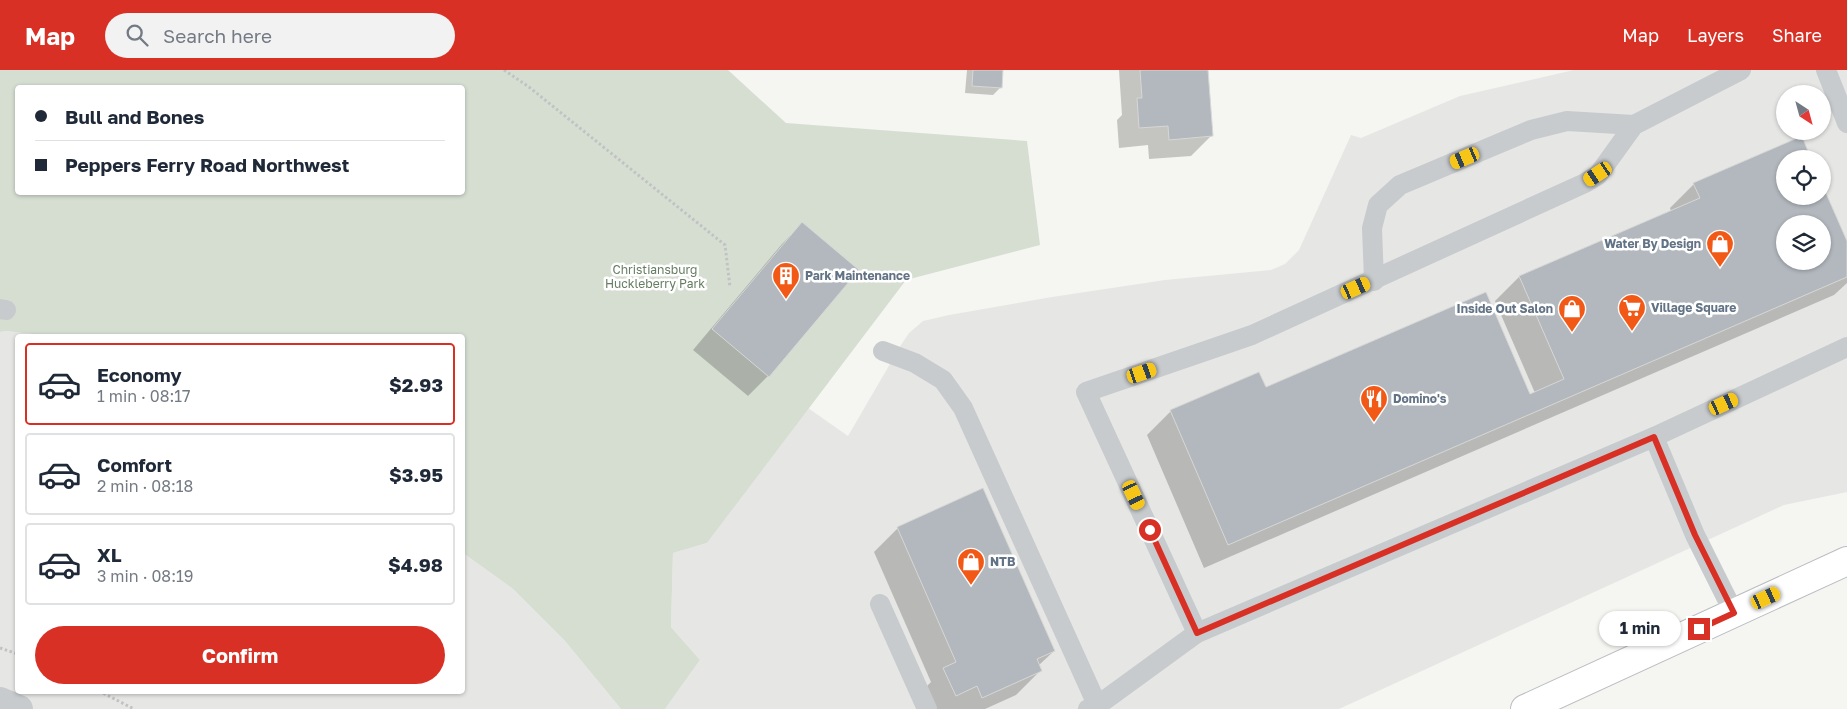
<!DOCTYPE html>
<html lang="en">
<head>
<meta charset="utf-8">
<style>
	body { margin:0; font-family:"Golos Text",sans-serif; background:#f2f2f3; color:#1f2937; height:100vh; display:flex; flex-direction:column; font-size:19px; white-space:nowrap }
	* { box-sizing:border-box; margin:0 }
	p { font-size:16px; color:#747a83 }
	.icon { flex:none; width:28px; height:28px; fill:none; stroke:currentColor; stroke-width:2; stroke-linecap:round; stroke-linejoin:round }
	.map { position:relative; flex:1; overflow:hidden }
	.details { position:absolute; left:15px; top:264px; width:450px; height:360px; display:flex; flex-direction:column; background:#fff; border-radius:5px; box-shadow:0 1px 4px #0004 }
	.details>* { flex:none }
	.hud { position:absolute; left:15px; top:15px; width:450px; height:110px; border-radius:5px; box-shadow:0 1px 4px #0004; display:grid; align-content:center; height:110px; padding:0 20px; background:#fff }
	.needle { width:32px; rotate:144deg }
	.tools { position:absolute; left:1776px; top:15px; display:grid; gap:10px }
	.tools a { display:grid; place-items:center; width:55px; height:55px; border-radius:50%; background:#fff; box-shadow:0 1px 4px #0004; font-size:25px }
	.end { position:absolute; width:22px; height:22px; margin:-11px; border:6px solid #d93025; background:#fff; box-shadow:0 0 0 2px #fff }
	.from { border-radius:50% }
	.bubble { position:absolute; height:35px; border-radius:18px; background:#fff; box-shadow:0 1px 4px #0004; font-size:16px; font-weight:700; line-height:35px; text-align:center }
	.car { position:absolute; width:15px; height:30px; margin:-15px -8px; border-radius:6px; box-shadow:0 0 4px 1px #0007; background:linear-gradient(#f5c518 24%,#345 0 40%,#f5c518 0 76%,#345 0 86%,#f5c518 0) }
	.hud b { display:flex; align-items:center; gap:18px; height:48px; font-size:19px }
	.hud b+b { border-top:1px solid #e0e1e3 }
	.hud i { width:12px; height:12px; background:#1f2937 }
	ul { padding:9px 0 0; list-style:none }
	li { display:flex; align-items:center; gap:15px; height:82px; margin:0 10px 8px; padding:0 10px; border:2px solid #e0e1e3; border-radius:5px }
	li div { flex:1 }
	li b { display:block; font-size:19px }
	li em { font-style:normal; font-weight:700 }
	li.on { border-color:#d93025 }
	li>.icon { width:45px; height:45px; stroke-width:1.5 }
	.cta { display:flex; gap:10px; margin-top:auto; padding:10px 20px }
	.cta a { flex:1; height:58px; border-radius:30px; background:#d93025; color:#fff; font-size:20px; font-weight:700; line-height:58px; text-align:center }
	header { display:flex; align-items:center; gap:30px; box-sizing:border-box; height:70px; padding:0 25px; background:#d93025; color:#fff }
	header strong { font-size:24px }
	nav { display:flex; gap:28px; margin-inline-start:auto; font-size:18px }
	.search { width:350px; height:45px; background:#f2f2f3; display:flex; align-items:center; gap:12px; box-sizing:border-box; padding:0 18px; border-radius:28px; color:#747a83; font-size:19px }
	.map>svg:first-child { display:block }
	.built { fill:#e6e7e5; fill-rule:evenodd }
	.green { fill:#d6ded2; fill-rule:evenodd }
	.shadow { fill:#0003; fill-rule:evenodd }
	.building { fill:#b2b8be; stroke:#d7d7d4; fill-rule:evenodd }
	.lines { fill:none; stroke-linecap:round; stroke-linejoin:round }
	.primary-casing { stroke:#babdc1; stroke-width:30 }
	.path { stroke:#c0c2c4; stroke-width:3; stroke-dasharray:2.5 2.5; stroke-linecap:butt }
	.service { stroke:#c8cbce; stroke-width:20 }
	.minor { stroke:#c8cbce; stroke-width:28 }
	.primary { stroke:#fff; stroke-width:28 }
	.route { stroke:#d93025; stroke-width:6 }
	.labels { text-anchor:middle; stroke-width:5; stroke-linejoin:round; paint-order:stroke }
	.poi-label { font-size:12px; font-weight:bold; fill:#627385; stroke:#fff; text-anchor:start }
	.park-label { font-size:12px; fill:#657c61; stroke:#fff }
</style>
</head>
<body>
<header>
<strong>Map</strong>
<div class="search"><svg class="icon" aria-label="search" viewBox="0 0 24 24"><circle cx="10" cy="10" r="6"/><path d="M15 15l6 6"/></svg>Search here</div>
<nav><a>Map</a><a>Layers</a><a>Share</a></nav>
</header>
<div class="map">
<svg width="1847" height="639" viewBox="0 0 1847 639">
	<rect width="100%" height="100%" fill="#f5f6f1"/>
	<g class="built">
		<path d="M1574 0H1847V422L1784 435 1339 639H665L700 590 671 557 673 483 707 473 808 338 848 366 901 275 909 263 923 251 949 245 1052 227 1165 210 1271 200 1285 194 1299 180 1351 65 1361 68 1460 26ZM1785 24H1822V61H1785ZM1785 89H1822V126H1785ZM1785 154H1822V191H1785Z"/>
		<path d="M6 261 50 266H18V621H462L463 483 513 519 565 571 621 639H0V262Z"/>
	</g>
	<path class="green" d="M0 0H728L786 53 1027 71 1040 175 906 210 707 473 673 483 671 557 700 590 665 639H621L565 571 513 519 463 483 462 266H50L6 261 0 262ZM18 18H462V122H18Z"/>
	<g class="shadow">
		<path d="M967 0H1002L1001 17 993 25 965 23Z"/>
		<path d="M1119 0H1206L1211 66 1191 86 1149 89 1148 75 1119 78 1117 50 1122 45Z"/>
		<path d="M1785 89V126H1822L1847 174V213L1834 225 1204 498 1147 365 1171 341 1265 319 1529 325 1535 323 1495 231 1519 207 1671 141 1670 138 1694 114ZM1785 154H1822V191H1785Z"/>
		<path d="M802 154 768 306 748 326 693 280 782 174Z"/>
		<path d="M898 458 1054 581 1038 596 1040 601 1016 625 985 639H927L920 623 931 612 874 482Z"/>
	</g>
	<g class="building">
		<path d="M973 0H1003L1002 18 972 16Z"/>
		<path d="M1140 0H1208L1213 66 1169 70 1168 56 1139 58 1137 28H1142Z"/>
		<path d="M1802 66 1811 89H1785V126H1822V114L1847 171V207L1228 475 1170 340 1259 302 1266 317 1486 222 1530 324 1564 309 1519 206 1700 128 1693 113ZM1785 154H1822V191H1785Z"/>
		<path d="M802 152 859 200 769 307 712 259Z"/>
		<path d="M983 418 1055 581 1037 589 1042 601 982 628 977 616 956 626 943 598 956 592 897 457Z"/>
	</g>
	<g class="lines">
		<defs>
			<path id="primary" d="M1525 639 1847 491"/>
		</defs>
		<use href="#primary" class="primary-casing"/>
		<g class="path">
			<path d="M504 0 529 17 725 175 730 217"/>
			<path d="M0 578 18 584"/>
			<path d="M99 621 134 639"/>
		</g>
		<g class="service">
			<path d="M1826 0 1847 53"/>
			<path d="M1374 211 1372 158 1378 135 1400 115 1531 60 1567 51 1634 55"/>
			<path d="M0 239 6 240"/>
			<path d="M883 281 915 293 943 310 963 338 1099 639"/>
			<path d="M1654 367 1695 465 1734 543"/>
			<path d="M880 534 927 639"/>
			<path d="M1197 563 1086 322 1252 265 1585 113 1598 105 1634 55 1741 0"/>
			<path d="M1088 639 1098 635 1197 563 1654 367 1847 277"/>
		</g>
		<path class="minor" d="M0 631 19 639"/>
		<use href="#primary" class="primary"/>
	</g>
	<g class="lines">
		<path class="route" d="M1150 460 1197 563 1654 367 1695 465 1734 543 1699 559"/>
	</g>
	<defs>
		<symbol id="shop-pin" viewBox="-11 -11 22 30"><path d="M0 17L-7.5 6A9.5 9.5 0 1 1 7.5 6Z" fill="#f25916" stroke="#fff"/><path d="M-5-2.5h2.3a2.7 3.5 0 0 1 5.4 0H5L5.5 6h-11ZM-1.5-2.5h3a1.5 2.3 0 0 0-3 0Z" fill="#fff"/></symbol>
		<symbol id="building-pin" viewBox="-11 -11 22 30"><path d="M0 17L-7.5 6A9.5 9.5 0 1 1 7.5 6Z" fill="#f25916" stroke="#fff"/><path d="M-4-6H4V6H1V3H-1V6H-4ZM-2.5-4.3h1.7v1.8h-1.7ZM.8-4.3h1.7v1.8H.8ZM-2.5-1h1.7V.8h-1.7ZM.8-1h1.7V.8H.8Z" fill="#fff"/></symbol>
		<symbol id="supermarket-pin" viewBox="-11 -11 22 30"><path d="M0 17L-7.5 6A9.5 9.5 0 1 1 7.5 6Z" fill="#f25916" stroke="#fff"/><path d="M-6-5.5h2.5l.6 2H6L4.5 2H-2.5L-4.4-4H-6ZM-1.5 3.2a1.3 1.3 0 1 0 .1 0ZM3 3.2a1.3 1.3 0 1 0 .1 0Z" fill="#fff"/></symbol>
		<symbol id="restaurant-pin" viewBox="-11 -11 22 30"><path d="M0 17L-7.5 6A9.5 9.5 0 1 1 7.5 6Z" fill="#f25916" stroke="#fff"/><path d="M-5-6h1v4h1v-4h1v4h1v-4h1v5L-1.5 .5V6h-2V.5L-5-1ZM5-6V6H3V1.5H1.5Q1.5-4 5-6Z" fill="#fff"/></symbol>
	</defs>
	<g fill-rule="evenodd">
		<use href="#shop-pin" x="1704" y="158" width="32" height="43"/>
		<use href="#building-pin" x="770" y="190" width="32" height="43"/>
		<use href="#supermarket-pin" x="1616" y="222" width="32" height="43"/>
		<use href="#shop-pin" x="1556" y="223" width="32" height="43"/>
		<use href="#restaurant-pin" x="1358" y="313" width="32" height="43"/>
		<use href="#shop-pin" x="955" y="476" width="32" height="43"/>
	</g>
	<g class="labels">
		<g class="poi-label">
			<text x="1701" y="178" text-anchor="end">Water By Design</text>
			<text x="805" y="210">Park Maintenance</text>
			<text x="1651" y="242">Village Square</text>
			<text x="1553" y="243" text-anchor="end">Inside Out Salon</text>
			<text x="1393" y="333">Domino's</text>
			<text x="990" y="496">NTB</text>
		</g>
		<g class="park-label">
			<text x="655" y="204">Christiansburg<tspan x="655" dy="14">Huckleberry Park</tspan></text>
		</g>
	</g>
</svg>
<div class="tools">
<a><svg class="needle" viewBox="-14 -14 28 28"><path d="M0-13l5 13h-10z" fill="#e53935"/><path d="M0 13l5-13h-10z" fill="#747a83"/></svg></a>
<a><svg class="icon" aria-label="locate" viewBox="0 0 24 24"><circle cx="12" cy="12" r="6"/><path d="M12 2v4M12 18v4M2 12h4M18 12h4"/></svg></a>
<a><svg class="icon" aria-label="layers" viewBox="0 0 24 24"><path d="M12 4l9 5-9 5-9-5zM3 14l9 5 9-5"/></svg></a>
</div>
<i class="end from" style="left:1150px;top:460px"></i>
<i class="end" style="left:1699px;top:559px"></i>
<div class="bubble" style="left:1599px;top:541px;width:82px">1 min</div>
<i class="car" style="left:1465px;top:88px;rotate:247deg"></i>
<i class="car" style="left:1598px;top:104px;rotate:236deg"></i>
<i class="car" style="left:1356px;top:218px;rotate:66deg"></i>
<i class="car" style="left:1142px;top:303px;rotate:71deg"></i>
<i class="car" style="left:1724px;top:334px;rotate:65deg"></i>
<i class="car" style="left:1134px;top:425px;rotate:155deg"></i>
<i class="car" style="left:1766px;top:528px;rotate:65deg"></i>
<div class="hud">
<b><i class="from"></i>Bull and Bones</b>
<b><i></i>Peppers Ferry Road Northwest</b>
</div>
<section class="details">
<ul>
<li class="on"><svg class="icon" aria-label="car" viewBox="0 0 24 24"><path d="M5 17H2v-5l4-1 3-4h7l3 4 3 1v5h-3M9 17h6M6 11h13"/><circle cx="7" cy="17" r="2"/><circle cx="17" cy="17" r="2"/></svg><div><b>Economy</b><p>1 min · 08:17</p></div><em>$2.93</em></li>
<li><svg class="icon" aria-label="car" viewBox="0 0 24 24"><path d="M5 17H2v-5l4-1 3-4h7l3 4 3 1v5h-3M9 17h6M6 11h13"/><circle cx="7" cy="17" r="2"/><circle cx="17" cy="17" r="2"/></svg><div><b>Comfort</b><p>2 min · 08:18</p></div><em>$3.95</em></li>
<li><svg class="icon" aria-label="car" viewBox="0 0 24 24"><path d="M5 17H2v-5l4-1 3-4h7l3 4 3 1v5h-3M9 17h6M6 11h13"/><circle cx="7" cy="17" r="2"/><circle cx="17" cy="17" r="2"/></svg><div><b>XL</b><p>3 min · 08:19</p></div><em>$4.98</em></li>
</ul>
<div class="cta"><a>Confirm</a></div>
</section>
</div>
</body>
</html>
